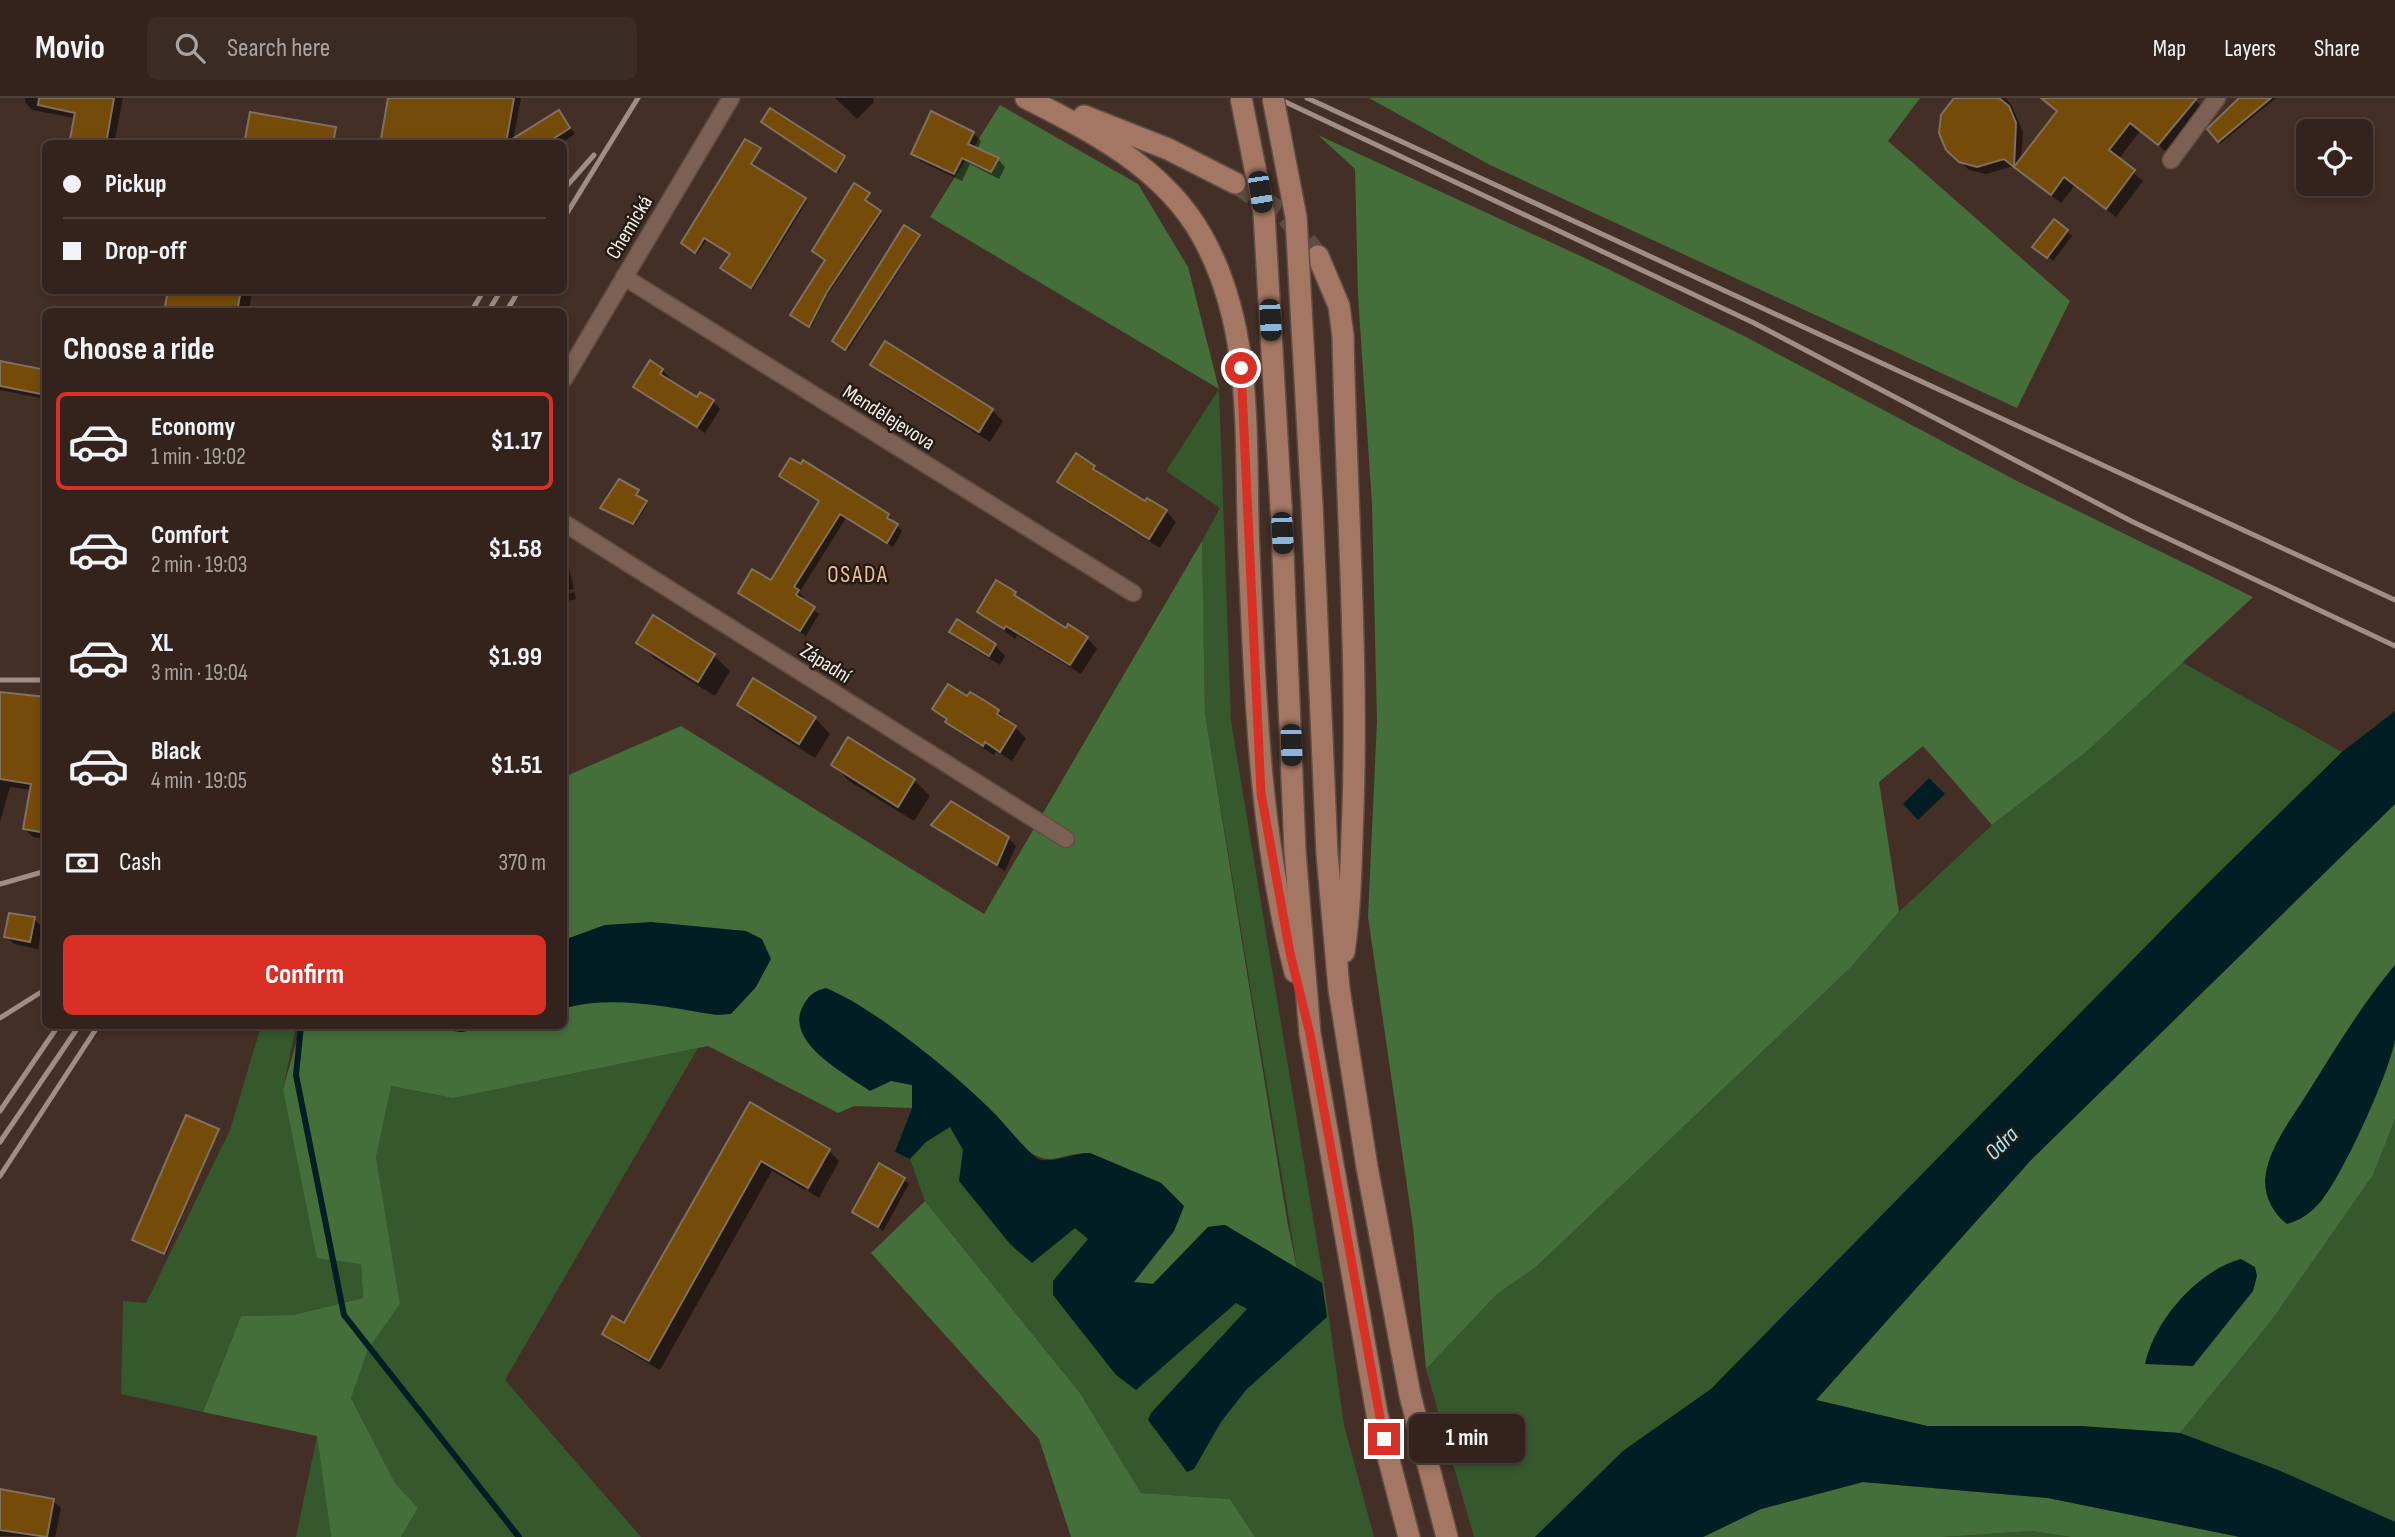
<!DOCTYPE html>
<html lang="en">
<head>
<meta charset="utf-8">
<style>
	body { margin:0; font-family:"Sofia Sans Condensed",sans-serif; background:#3b2b25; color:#f1f3f6; height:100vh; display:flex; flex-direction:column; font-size:26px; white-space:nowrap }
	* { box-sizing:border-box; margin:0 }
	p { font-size:23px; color:#a9a4a3 }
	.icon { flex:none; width:38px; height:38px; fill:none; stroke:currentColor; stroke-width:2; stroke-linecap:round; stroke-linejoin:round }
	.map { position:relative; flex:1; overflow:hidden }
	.sheet { position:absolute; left:42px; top:210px; width:525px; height:721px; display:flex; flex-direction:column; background:#33231c; border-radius:10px; box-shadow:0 4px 10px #0003,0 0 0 2px #4e403b }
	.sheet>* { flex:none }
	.guide { position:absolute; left:42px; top:42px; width:525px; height:154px; border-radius:10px; box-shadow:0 4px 10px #0003,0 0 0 2px #4e403b; display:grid; align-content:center; height:154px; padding:0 21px; background:#33231c }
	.buttons { position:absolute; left:2296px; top:21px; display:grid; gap:14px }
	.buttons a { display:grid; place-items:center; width:77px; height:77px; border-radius:10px; background:#33231c; box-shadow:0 4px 10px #0003,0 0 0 2px #4e403b; font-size:35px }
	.end { position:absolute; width:32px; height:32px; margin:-16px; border:9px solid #d93025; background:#fff; box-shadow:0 0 0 4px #fff }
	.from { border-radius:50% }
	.bubble { position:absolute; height:49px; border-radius:10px; background:#33231c; box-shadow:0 4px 10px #0003,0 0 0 2px #4e403b; font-size:23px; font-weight:700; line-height:49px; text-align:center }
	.car { position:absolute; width:21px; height:42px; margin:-21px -10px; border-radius:9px; box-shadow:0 0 5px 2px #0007; background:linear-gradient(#222 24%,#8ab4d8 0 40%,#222 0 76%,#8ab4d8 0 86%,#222 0) }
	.guide b { display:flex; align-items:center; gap:24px; height:66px; font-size:26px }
	.guide b+b { border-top:2px solid #4e403b }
	.guide i { width:18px; height:18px; background:#f1f3f6 }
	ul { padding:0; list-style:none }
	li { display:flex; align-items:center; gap:21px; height:98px; margin:0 14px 10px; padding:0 7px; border:4px solid transparent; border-radius:10px }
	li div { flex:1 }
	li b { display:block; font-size:26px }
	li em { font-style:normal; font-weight:700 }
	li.active { border-color:#d93025 }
	li>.icon { width:63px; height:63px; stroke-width:1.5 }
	h2 { padding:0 21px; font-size:32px; line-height:84px }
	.pay { display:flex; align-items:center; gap:18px; height:77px; padding:0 21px; font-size:26px }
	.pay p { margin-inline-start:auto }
	.cta { display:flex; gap:14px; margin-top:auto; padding:14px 21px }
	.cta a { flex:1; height:80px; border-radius:10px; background:#d93025; color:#fff; font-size:28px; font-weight:700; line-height:80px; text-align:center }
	header { display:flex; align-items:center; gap:42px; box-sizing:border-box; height:98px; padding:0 35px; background:#33231c; border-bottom:2px solid #4e403b }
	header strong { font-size:33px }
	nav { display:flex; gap:38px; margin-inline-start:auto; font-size:24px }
	.search { width:490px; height:63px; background:#3b2b25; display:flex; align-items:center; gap:18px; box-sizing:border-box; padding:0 24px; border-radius:10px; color:#a9a4a3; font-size:26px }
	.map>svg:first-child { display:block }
	.green { fill:#35592d }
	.forest { fill:#446f3b }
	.water { fill:#011e25 }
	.shadow { fill:#0007 }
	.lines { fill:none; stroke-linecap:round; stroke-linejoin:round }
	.stream { stroke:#011e25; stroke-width:6 }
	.building { fill:#744b08; stroke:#80705d; stroke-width:2 }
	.secondary-tunnel { stroke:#5f4c43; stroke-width:21; stroke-dasharray:21 10; stroke-linecap:butt }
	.street-casing { stroke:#614d45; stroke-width:19 }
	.secondary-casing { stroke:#614d45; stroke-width:24 }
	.street { stroke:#7c6054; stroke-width:16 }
	.secondary { stroke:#a47764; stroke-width:21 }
	.rail { stroke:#9f8d86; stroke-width:5 }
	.secondary-bridge-casing { stroke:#614d45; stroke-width:24; stroke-linecap:butt }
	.secondary-bridge { stroke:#a47764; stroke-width:21 }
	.route { stroke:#d93025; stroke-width:9 }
	.labels { text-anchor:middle; stroke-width:5; stroke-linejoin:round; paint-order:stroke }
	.street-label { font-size:21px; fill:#fbede7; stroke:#241a16 }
	.neighbourhood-label { font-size:23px; letter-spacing:2px; fill:#f6c29a; stroke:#241a16 }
	.water-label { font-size:23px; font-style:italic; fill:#a2e8f9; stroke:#241a16 }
</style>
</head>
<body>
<header>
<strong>Movio</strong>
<div class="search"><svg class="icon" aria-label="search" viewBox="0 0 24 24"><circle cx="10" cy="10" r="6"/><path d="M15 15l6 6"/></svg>Search here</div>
<nav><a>Map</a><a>Layers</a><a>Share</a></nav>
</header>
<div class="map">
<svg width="2395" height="1439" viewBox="0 0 2395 1439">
	<rect width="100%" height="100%" fill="#442f26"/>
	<g class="green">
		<path d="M1219 291 1231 623 1325 1192 1344 1327 1374 1439H1255L1230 1401 1141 1395 1080 1295 925 1103 910 1061 895 1054 912 1010V987L1153 1186 1208 1129 1297 1169 1205 615 1202 443 1220 410 1166 373Z"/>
		<path d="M2180 563 2342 654 1711 1291 1623 1353 1535 1439H1474L1426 1271 1497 1196 1536 1169 1850 870 1899 814 1992 727 2086 654Z"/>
		<path d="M261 928H296L283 991 361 1166 363 1200 293 1217 241 1218 203 1314 121 1296 123 1203 146 1205 230 1032Z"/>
		<path d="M698 950 505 1282 641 1439H401L418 1410 395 1385 351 1300 367 1251 400 1206 376 1059 390 988 453 1000Z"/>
		<path d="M2395 1021V1424L2278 1372 2180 1335 2271 1223 2373 1077Z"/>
		<path d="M317 1338 331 1439H296Z"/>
		<path d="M2032 1433 2071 1439H1942Z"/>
	</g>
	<g class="forest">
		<path d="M1369 0H1920L1888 43 2070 203 2017 310 1490 67Z"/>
		<path d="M1000 7 1138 86 1188 169 1219 291 930 119Z"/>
		<path d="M1318 37 1600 167 1746 239 2017 383 2253 499 2086 654 1992 727 1923 648 1879 684 1899 814 1850 870 1536 1169 1497 1196 1426 1271 1413 1129 1368 819 1377 623 1372 406 1358 197 1355 71Z"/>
		<path d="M1202 443 1205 615 1287 1122 1297 1170 1225 1127 1208 1129 1153 1186 1134 1184 1174 1133 1184 1108 1161 1085 1090 1055C1059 1054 1052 1072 1024 1050L912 987V1010L854 1008 838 1015 708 948 453 1000 391 988 376 1059 400 1206 368 1251 351 1300 395 1385 418 1410 401 1439H331L317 1338 203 1314 241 1218 293 1217 363 1200 361 1166 317 1160 283 991 301 928H420L461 934 497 928H564V910L600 903 634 904 605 827 564 842V679L681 628 984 816Z"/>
		<path d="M2395 706V1021L2373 1077 2271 1223 2180 1335 2080 1328H1927L1816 1302 2031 1062Z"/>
		<path d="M925 1103 1080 1295 1141 1395 1230 1401 1255 1439H1071L1039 1341 871 1155Z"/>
		<path d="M1863 1384 2048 1400 2240 1439H2071L2032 1433 1942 1439H1703L1761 1411Z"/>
	</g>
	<g class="water">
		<path d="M2395 613V706L2031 1062 1816 1302 1927 1328H2080L2180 1335 2278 1372 2395 1424V1439H2240L2048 1400 1863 1384 1761 1411 1703 1439H1535L1623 1353 1711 1291 2202 791 2342 654Z"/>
		<path d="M1929 680 1945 696 1918 722 1903 706Z"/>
		<path d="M651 824 746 833 762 841 771 861 756 889 731 916 717 917C665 909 615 897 564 910V842L605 827Z"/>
		<path d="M2395 867C2395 890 2395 918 2395 942 2389 976 2343 1076 2322 1102 2312 1114 2302 1122 2287 1126 2270 1113 2261 1092 2267 1070 2273 1045 2291 1021 2305 999 2333 955 2361 907 2395 867Z"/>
		<path d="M826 890C873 909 953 974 990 1011 1007 1027 1019 1046 1038 1061 1053 1066 1073 1055 1090 1055L1161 1085 1184 1108 1174 1133 1134 1184 1153 1186 1208 1129 1225 1127 1322 1185 1327 1219 1246 1292 1221 1324 1194 1371 1187 1374 1148 1322 1151 1315 1247 1211 1236 1205 1136 1292 1116 1277 1053 1197V1183L1088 1141 1075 1130 1032 1165 1010 1146 959 1083 963 1052 950 1029 926 1044 910 1061 895 1054 912 1010V987L891 983 870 993C845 976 786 945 802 910 808 898 813 893 826 890Z"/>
		<path d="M420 928H497L461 934Z"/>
		<path d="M2241 1161 2255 1169 2257 1178 2253 1193 2193 1268 2145 1266C2154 1223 2197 1173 2241 1161Z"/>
	</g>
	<g class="shadow">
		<path d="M25 0H123L114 46H71L75 20 32 12 25 4Z"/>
		<path d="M390 0H521L513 43 559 14 575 36 560 46H382Z"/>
		<path d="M835 0H873L874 4 857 21Z"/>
		<path d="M1959 0H2005L2011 6 2023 34 2021 63 2059 14 2049 0H2193L2203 10 2168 55 2140 33 2118 62 2143 83 2116 119 2075 87 2061 105 2013 68 1986 76 1969 72 1956 60Z"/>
		<path d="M2242 0H2276L2221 45 2209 31Z"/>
		<path d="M765 26 844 59 839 75Z"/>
		<path d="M335 30V46H264L247 40Z"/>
		<path d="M973 35 981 43 977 52 998 61 1005 69 999 81 970 66 962 83 920 63 913 56Z"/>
		<path d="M760 51 752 68 807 103 753 191 724 172 732 156 707 141 697 156 685 147Z"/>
		<path d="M868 96 866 105 882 116 828 196 811 229 794 218Z"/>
		<path d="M2054 123 2072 138 2053 163 2040 153Z"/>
		<path d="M918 138 920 140 848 252 836 244Z"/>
		<path d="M169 192H252L249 214H165Z"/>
		<path d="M0 265 46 273V301L0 292Z"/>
		<path d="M872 266 992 312 1003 323 990 344 883 277Z"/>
		<path d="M662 272 670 280 668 283 698 301 713 304 720 311 705 335 636 289Z"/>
		<path d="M1094 369 1106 381 1146 405 1166 413 1176 424 1160 450 1070 394 1060 384Z"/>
		<path d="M781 378 888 417 902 433 893 449 846 420 799 495 804 499 801 503 819 516 806 538 740 495 771 484 821 404Z"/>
		<path d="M638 394 637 400 647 407 635 427 605 411Z"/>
		<path d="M564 466 569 471 574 491 564 493Z"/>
		<path d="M997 484 1027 507 1087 540 1097 551 1081 576 1017 537 1015 541 979 513Z"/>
		<path d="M574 494 576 501 564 504V497Z"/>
		<path d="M653 520 714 558 730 573 715 598 654 560 638 544Z"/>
		<path d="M951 533 995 547 1005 558 1000 567 962 544Z"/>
		<path d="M0 594 46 609V741L33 739 25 731 32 692 10 689 0 724Z"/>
		<path d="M739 607 815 620 830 636 815 660 755 622Z"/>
		<path d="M934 611 998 613 1026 640 1012 663 996 653 994 657 958 634Z"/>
		<path d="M834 667 914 682 930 698 914 723 849 683Z"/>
		<path d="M933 727 1008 740 1016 748 1005 773Z"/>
		<path d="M34 821 42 829 38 851 14 846 6 838Z"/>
		<path d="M751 1007 830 1053 805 1092 772 1073 660 1272 615 1246 604 1235 625 1227Z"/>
		<path d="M218 1032 166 1157 136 1143Z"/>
		<path d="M830 1054 839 1063 819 1100 808 1093Z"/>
		<path d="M904 1082 909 1086 883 1133 854 1114Z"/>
		<path d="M0 1393 53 1403 61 1410 55 1439 0 1438Z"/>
	</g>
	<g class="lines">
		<path class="stream" d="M301 928 296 977 344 1217 519 1439"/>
	</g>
	<g class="building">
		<path d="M39 0H114L106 46H69L75 15 38 7Z"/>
		<path d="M388 0H514L506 45 559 12 570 30 545 46H407L381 41Z"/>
		<path d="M1954 0H1999L2009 8 2016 25 2014 69 2004 61 1977 69 1959 64 1946 52 1939 35 1941 17Z"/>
		<path d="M2041 0H2197L2158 47 2130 25 2109 52 2135 72 2106 111 2064 79 2051 97 2014 69 2057 13Z"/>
		<path d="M2239 0H2271L2218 44 2207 31Z"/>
		<path d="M770 10 845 58 836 74 761 24Z"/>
		<path d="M931 13 974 34 968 46 999 60 991 74 962 60 954 76 911 56Z"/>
		<path d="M250 14 336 29 333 46H271L245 41Z"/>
		<path d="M745 41 761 50 751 66 806 100 751 190 720 170 730 156 704 140 695 155 681 145Z"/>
		<path d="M854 85 870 95 865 102 881 113 827 194 809 229 790 217 825 162 812 153Z"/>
		<path d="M2054 121 2068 132 2047 160 2032 149Z"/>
		<path d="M904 127 920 137 845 252 832 243Z"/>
		<path d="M168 192H241L237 214H164Z"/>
		<path d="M885 243 993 311 979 334 870 267Z"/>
		<path d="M650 262 663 271 660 276 697 299 700 294 714 302 697 329 633 289Z"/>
		<path d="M0 263 46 272V297L0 288Z"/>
		<path d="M1076 355 1095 368 1093 371 1145 403 1147 400 1167 412 1149 441 1057 384Z"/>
		<path d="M790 360 801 366 803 362 889 416 887 420 898 426 887 445 840 416 794 489 799 492 796 497 815 509 800 533 738 495 752 471 771 482 819 403 779 378Z"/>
		<path d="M619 381 639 392 636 397 647 403 633 426 600 410Z"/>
		<path d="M996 482 1016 494 1014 497 1066 530 1068 526 1088 539 1070 567 1006 528 1004 531 977 514Z"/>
		<path d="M653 517 715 556 698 584 636 545Z"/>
		<path d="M957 521 996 546 989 558 949 534Z"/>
		<path d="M753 580 816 619 799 646 737 607Z"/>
		<path d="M948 586 967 598 970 594 987 604 999 612 997 616 1016 628 1000 654 985 644 983 648 945 624 947 621 932 611Z"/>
		<path d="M0 594 46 599V735L23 731 31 686 0 681Z"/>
		<path d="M848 639 915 681 898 709 831 667Z"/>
		<path d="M951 703 1009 739 997 767 931 727Z"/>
		<path d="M9 815 35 819 30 844 4 839Z"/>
		<path d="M750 1004 830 1051 808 1090 761 1063 649 1263 602 1236 612 1218 624 1225Z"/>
		<path d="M186 1017 219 1031 164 1156 132 1142Z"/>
		<path d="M879 1065 905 1080 878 1129 852 1114Z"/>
		<path d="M0 1391 54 1401 47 1439 0 1432Z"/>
	</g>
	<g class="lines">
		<path class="secondary-tunnel" d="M1235 85 1287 119 1318 158"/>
		<defs>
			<g id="street">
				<path d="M2171 62 2217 0"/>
				<path d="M624 179 1133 495"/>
				<path d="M564 281 731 0"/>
				<path d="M564 425 1066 741"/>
			</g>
			<g id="secondary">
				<path d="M1026 0C1093 34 1164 70 1202 138 1256 234 1244 348 1249 454 1255 595 1259 736 1295 874"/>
				<path d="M1084 18 1168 51 1235 85"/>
				<path d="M1318 158 1339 208 1343 238C1346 396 1358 553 1353 711 1351 759 1351 807 1344 854"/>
				<path d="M1312 407 1327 756 1339 891 1367 1069 1410 1297 1447 1439"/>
				<path d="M1281 408 1295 753 1310 936 1377 1316 1409 1439"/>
			</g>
		</defs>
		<use href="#street" class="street-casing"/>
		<use href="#secondary" class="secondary-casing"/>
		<use href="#street" class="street"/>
		<use href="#secondary" class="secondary"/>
		<g class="rail">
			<path d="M1277 0 1754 225 2131 423 2395 548"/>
			<path d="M1307 0 2395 502"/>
			<path d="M564 91 594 57"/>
			<path d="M564 120 638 0"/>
			<path d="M471 214 484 192"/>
			<path d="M488 214 501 192"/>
			<path d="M506 214 519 192"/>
			<path d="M0 582H46"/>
			<path d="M0 786 46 773"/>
			<path d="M0 920 46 891"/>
			<path d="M0 1013 58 928"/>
			<path d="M0 1044 79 928"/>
			<path d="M0 1078 98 928"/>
		</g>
		<defs>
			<g id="secondary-bridge">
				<path d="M1241 0 1264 115 1281 408"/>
				<path d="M1273 0 1296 119 1312 407"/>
			</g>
		</defs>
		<use href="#secondary-bridge" class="secondary-bridge-casing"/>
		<use href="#secondary-bridge" class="secondary-bridge"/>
	</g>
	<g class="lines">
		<path class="route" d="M1241 270 1261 695 1290 855 1310 936 1384 1341"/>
	</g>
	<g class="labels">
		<g class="street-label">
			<text transform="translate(629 129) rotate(-59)" y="7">Chemická</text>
			<text transform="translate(889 319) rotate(32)" y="7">Mendělejevova</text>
			<text transform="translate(826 565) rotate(32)" y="7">Západní</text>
		</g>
		<g class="neighbourhood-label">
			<text x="858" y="484">OSADA</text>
		</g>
		<g class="water-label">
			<text transform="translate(2001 1045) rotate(-45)" y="8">Odra</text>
		</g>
	</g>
</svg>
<div class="buttons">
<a><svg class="icon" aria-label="locate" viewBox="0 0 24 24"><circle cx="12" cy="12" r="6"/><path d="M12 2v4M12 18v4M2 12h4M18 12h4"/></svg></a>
</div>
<i class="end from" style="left:1241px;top:270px"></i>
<i class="end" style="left:1384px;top:1341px"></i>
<div class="bubble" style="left:1409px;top:1316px;width:116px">1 min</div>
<i class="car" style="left:1260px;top:94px;rotate:171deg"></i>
<i class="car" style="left:1270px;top:222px;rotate:177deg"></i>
<i class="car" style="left:1282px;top:435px;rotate:177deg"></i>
<i class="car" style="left:1291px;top:647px;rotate:178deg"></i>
<div class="guide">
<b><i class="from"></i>Pickup</b>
<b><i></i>Drop-off</b>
</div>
<section class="sheet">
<h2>Choose a ride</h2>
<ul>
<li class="active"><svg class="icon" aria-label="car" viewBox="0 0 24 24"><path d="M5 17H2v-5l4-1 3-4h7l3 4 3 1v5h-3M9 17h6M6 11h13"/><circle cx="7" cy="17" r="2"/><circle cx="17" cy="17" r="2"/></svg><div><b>Economy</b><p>1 min · 19:02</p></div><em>$1.17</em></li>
<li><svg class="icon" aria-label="car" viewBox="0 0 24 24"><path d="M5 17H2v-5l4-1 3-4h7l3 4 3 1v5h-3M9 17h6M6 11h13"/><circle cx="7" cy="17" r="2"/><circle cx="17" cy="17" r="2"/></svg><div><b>Comfort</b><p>2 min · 19:03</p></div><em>$1.58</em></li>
<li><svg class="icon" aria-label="car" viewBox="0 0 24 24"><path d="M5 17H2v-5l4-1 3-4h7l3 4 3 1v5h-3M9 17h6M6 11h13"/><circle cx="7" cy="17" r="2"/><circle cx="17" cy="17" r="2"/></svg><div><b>XL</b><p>3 min · 19:04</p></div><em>$1.99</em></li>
<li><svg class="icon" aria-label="car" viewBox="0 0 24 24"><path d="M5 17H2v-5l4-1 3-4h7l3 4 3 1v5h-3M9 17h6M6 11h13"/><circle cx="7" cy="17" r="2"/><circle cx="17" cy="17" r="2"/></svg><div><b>Black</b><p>4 min · 19:05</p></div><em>$1.51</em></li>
</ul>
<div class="pay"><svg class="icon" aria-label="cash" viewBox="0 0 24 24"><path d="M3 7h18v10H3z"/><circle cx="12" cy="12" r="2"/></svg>Cash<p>370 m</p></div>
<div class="cta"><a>Confirm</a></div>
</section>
</div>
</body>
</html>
